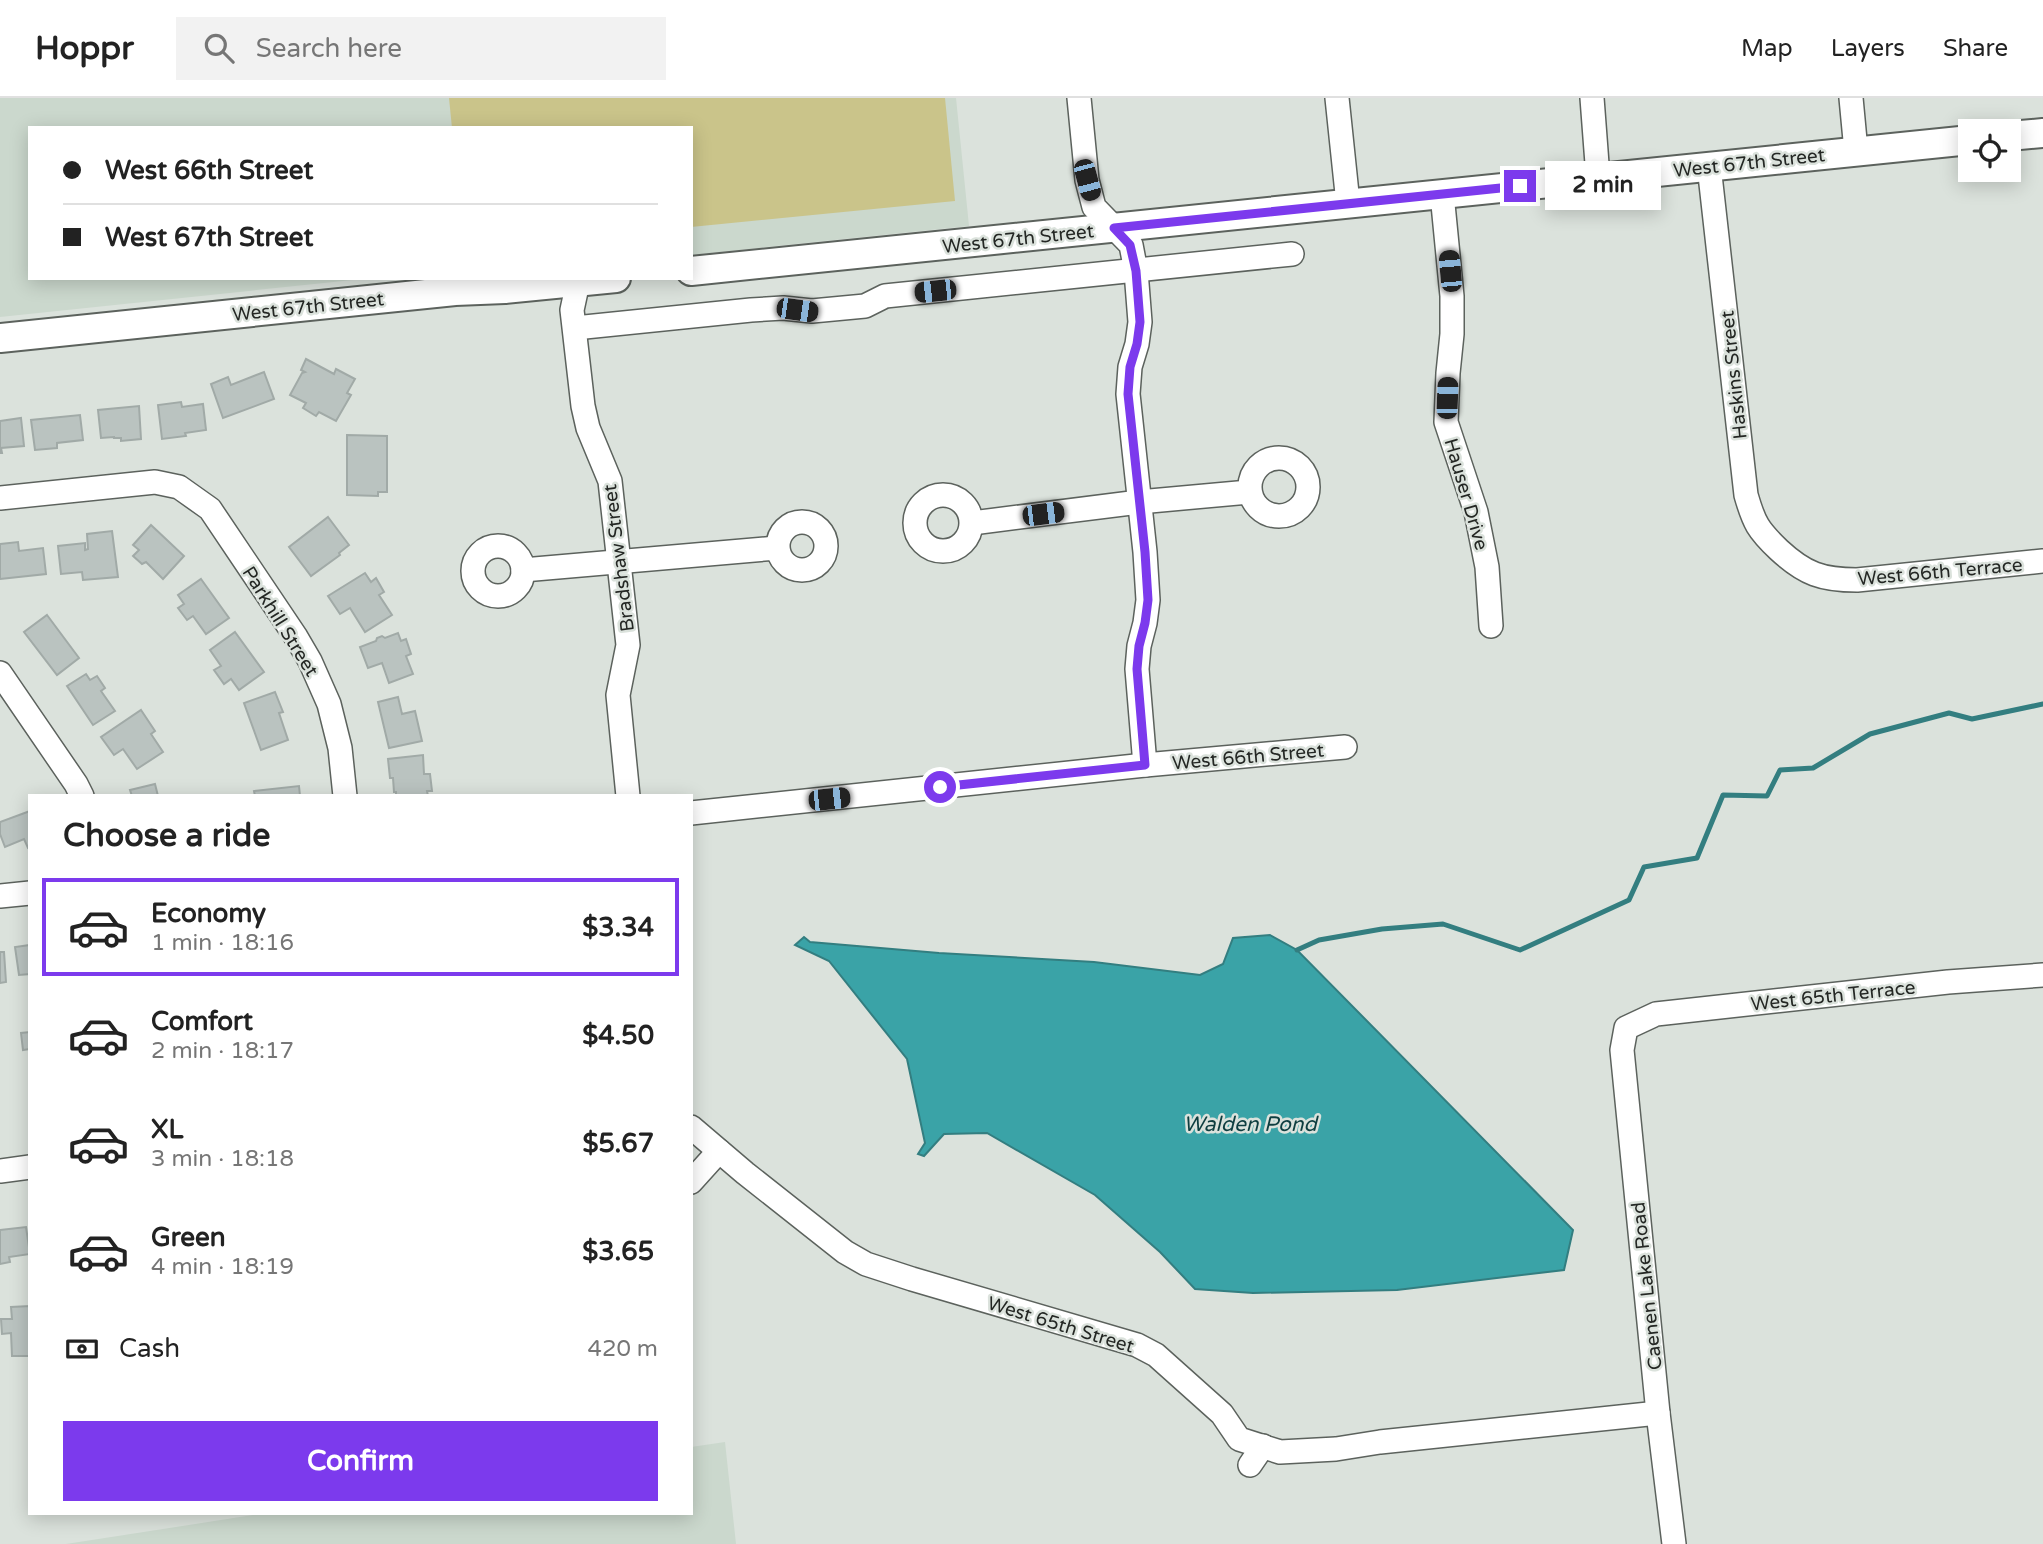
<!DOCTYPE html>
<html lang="en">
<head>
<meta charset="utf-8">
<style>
	body { margin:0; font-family:"Varela Round",sans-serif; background:#f2f2f2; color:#222; height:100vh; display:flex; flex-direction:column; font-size:26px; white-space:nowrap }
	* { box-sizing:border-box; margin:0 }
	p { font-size:23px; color:#767676 }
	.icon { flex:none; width:38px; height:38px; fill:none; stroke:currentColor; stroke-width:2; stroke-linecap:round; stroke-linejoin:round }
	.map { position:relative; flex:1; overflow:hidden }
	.drawer { position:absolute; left:28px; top:696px; width:665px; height:721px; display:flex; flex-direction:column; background:#fff; border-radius:0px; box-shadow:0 4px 18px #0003 }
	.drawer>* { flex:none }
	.guide { position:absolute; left:28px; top:28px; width:665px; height:154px; border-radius:0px; box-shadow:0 4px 18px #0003; display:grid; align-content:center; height:154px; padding:0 35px; background:#fff }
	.controls { position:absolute; left:1958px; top:21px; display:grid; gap:14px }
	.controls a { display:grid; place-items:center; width:63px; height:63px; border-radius:0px; background:#fff; box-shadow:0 4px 18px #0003; font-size:35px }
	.end { position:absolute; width:32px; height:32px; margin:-16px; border:9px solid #7c3aed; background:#fff; box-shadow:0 0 0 4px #fff }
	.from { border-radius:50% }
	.bubble { position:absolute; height:49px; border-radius:0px; background:#fff; box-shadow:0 4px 18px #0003; font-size:23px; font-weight:800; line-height:49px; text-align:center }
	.car { position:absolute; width:21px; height:42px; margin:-21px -10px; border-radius:9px; box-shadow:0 0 5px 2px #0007; background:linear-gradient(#222 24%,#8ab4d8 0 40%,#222 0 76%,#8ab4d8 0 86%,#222 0) }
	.guide b { display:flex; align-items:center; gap:24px; height:66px; font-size:26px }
	.guide b+b { border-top:2px solid #e0e0e0 }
	.guide i { width:18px; height:18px; background:#222 }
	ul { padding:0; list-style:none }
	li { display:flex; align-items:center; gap:21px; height:98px; margin:0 14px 10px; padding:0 21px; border:4px solid transparent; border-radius:0px }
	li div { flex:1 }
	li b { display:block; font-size:26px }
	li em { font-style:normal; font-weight:800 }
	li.selected { border-color:#7c3aed }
	li>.icon { width:63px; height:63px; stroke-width:1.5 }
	h2 { padding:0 35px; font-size:32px; line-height:84px }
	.pay { display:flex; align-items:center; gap:18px; height:77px; padding:0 35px; font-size:26px }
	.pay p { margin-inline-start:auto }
	.button { display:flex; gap:14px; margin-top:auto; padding:14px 35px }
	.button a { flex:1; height:80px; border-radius:0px; background:#7c3aed; color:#fff; font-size:28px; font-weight:800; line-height:80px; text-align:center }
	header { display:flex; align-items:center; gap:42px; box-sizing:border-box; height:98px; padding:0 35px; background:#fff; border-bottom:2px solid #e0e0e0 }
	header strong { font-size:33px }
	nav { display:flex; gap:38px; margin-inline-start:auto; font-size:24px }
	.search { width:490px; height:63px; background:#f2f2f2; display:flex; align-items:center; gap:18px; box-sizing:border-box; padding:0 24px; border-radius:0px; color:#767676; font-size:26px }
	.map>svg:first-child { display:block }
	.built { fill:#cbd8cd }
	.green { fill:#cac48a }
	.water { fill:#3aa3a7; stroke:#337e80; stroke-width:2 }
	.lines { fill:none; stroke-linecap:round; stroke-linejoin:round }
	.stream { stroke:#337e80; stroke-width:5 }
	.building { fill:#bac3c0; stroke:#a1aaa7; stroke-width:2 }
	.minor-casing { stroke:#5c625d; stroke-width:26 }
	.tertiary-casing { stroke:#5c625d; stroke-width:32 }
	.minor { stroke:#fff; stroke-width:23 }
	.tertiary { stroke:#fff; stroke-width:28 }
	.route { stroke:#7c3aed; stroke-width:9 }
	.labels { text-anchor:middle; stroke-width:5; stroke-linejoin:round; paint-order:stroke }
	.street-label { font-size:19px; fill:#242724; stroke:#dbe2dc }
	.water-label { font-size:21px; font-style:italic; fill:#0e3e40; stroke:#dbe2dc }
</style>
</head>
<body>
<header>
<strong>Hoppr</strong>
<div class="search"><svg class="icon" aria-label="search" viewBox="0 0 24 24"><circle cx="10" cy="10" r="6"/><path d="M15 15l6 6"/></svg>Search here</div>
<nav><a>Map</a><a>Layers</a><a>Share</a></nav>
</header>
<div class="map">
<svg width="2043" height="1446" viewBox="0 0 2043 1446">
	<rect width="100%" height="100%" fill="#dbe2dc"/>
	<g class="built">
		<path d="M0 0H956L969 128 691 157V30H30V180H372L0 219Z"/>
		<path d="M725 1344 736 1446H66L260 1416H691V1349Z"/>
	</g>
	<path class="green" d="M449 0H945L955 103 691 129V30H452Z"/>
	<path class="water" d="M1270 837 1297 852 1573 1132 1564 1172 1397 1192 1253 1195 1195 1191 1160 1154 1095 1097 987 1035 944 1036 924 1058 918 1056 925 1045 907 961 829 863 795 847 804 839 810 844 939 855 1094 864 1200 877 1223 866 1233 840Z"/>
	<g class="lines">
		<path class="stream" d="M1297 852 1319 842 1382 831 1443 826 1520 852 1629 802 1644 769 1697 760 1723 697 1767 698 1780 672 1813 670 1870 636 1949 615 1972 621 2043 606"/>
	</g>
	<g class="building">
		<path d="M306 261 334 276 336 271 355 281 347 295 351 297 336 323 319 314 316 318 303 310 306 305 290 297 302 275 305 274 301 272Z"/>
		<path d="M264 274 274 301 223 320 211 286 228 279 231 287Z"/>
		<path d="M181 304 182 309 203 306 206 332 185 335 186 338 162 341 158 307Z"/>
		<path d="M139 308 141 341 121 343V340H114V339L101 340 98 312Z"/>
		<path d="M80 317 83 342 57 345V350L35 352 31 322Z"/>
		<path d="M21 320 24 348 1 350 2 355H0V323Z"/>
		<path d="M347 337 387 338V394H378V398L347 397Z"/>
		<path d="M328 419 349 447 339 455 340 457 311 478 289 449Z"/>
		<path d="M151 427 184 458 163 481 146 464 142 466 133 458 139 452 133 447Z"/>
		<path d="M112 433 118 479 83 482 82 474 61 476 58 448 85 445V452L88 451 87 436Z"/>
		<path d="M18 444 19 453 43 450 46 476 0 481V446Z"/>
		<path d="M365 475 371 484 376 480 384 494 379 497 392 517 365 534 350 510 340 516 328 498Z"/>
		<path d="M201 481 229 520 206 536 193 518 187 522 178 510 184 506 178 497Z"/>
		<path d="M47 517 79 560 57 577 24 534Z"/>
		<path d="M235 534 264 574 239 592 231 581 224 586 214 572 221 568 210 552Z"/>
		<path d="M398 535 401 543 406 541 411 556 406 558 413 576 389 585 382 565 368 570 360 549 376 543 377 540 382 538 385 540Z"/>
		<path d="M86 576 90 582 97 578 105 590 101 593 115 613 93 627 67 588Z"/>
		<path d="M275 594 283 614 279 615 288 642 261 652 244 605Z"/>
		<path d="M398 599 402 616 415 613 422 643 389 650 378 604Z"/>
		<path d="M141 612 155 633 151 636 163 654 137 671 123 651 114 657 101 639Z"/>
		<path d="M423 657 424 676H430L432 693H427L428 698H396V694H394L393 680H390L388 661Z"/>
		<path d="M155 686 158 698H132L130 692Z"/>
		<path d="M299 688 300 698H255L254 693Z"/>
		<path d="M30 713V749L28 750 24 741 5 749 0 736V724Z"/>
		<path d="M30 847V876L19 877 15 849Z"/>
		<path d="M0 854H4L6 884 0 885Z"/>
		<path d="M30 934V951L23 952 21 935Z"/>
		<path d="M26 1129 30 1156 9 1159 10 1164 0 1166V1132Z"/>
		<path d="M30 1208V1258H12L11 1235 2 1236 1 1221H12L11 1209Z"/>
	</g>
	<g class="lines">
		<defs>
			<g id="minor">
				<path d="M1079 0 1087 82 1094 109 1131 147 1136 173 1140 224 1137 246 1130 269 1128 296 1145 454 1148 502 1145 525 1139 548 1137 571 1145 667"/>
				<path d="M1337 0 1348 105"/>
				<path d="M1592 0 1598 79"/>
				<path d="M1851 0 1856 53"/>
				<path d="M1709 68 1746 397C1754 425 1758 432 1779 452 1805 476 1822 482 1857 482L2043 463"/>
				<path d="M1442 96 1452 198V236L1448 275 1446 324 1476 414 1487 469 1491 528"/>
				<path d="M578 184 572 212 583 308 588 330 610 383 628 547 618 597 628 698"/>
				<path d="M575 230 751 212 783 210 812 213 865 208 885 198 1292 156"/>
				<circle cx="1279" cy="389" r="29"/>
				<circle cx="943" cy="425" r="28"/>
				<path d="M0 400 155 384 179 389 210 411 296 539 310 563 329 606 340 650 345 698"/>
				<circle cx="802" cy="448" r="24"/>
				<path d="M972 425 1139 404 1249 394"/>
				<circle cx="498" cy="473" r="25"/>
				<path d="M523 472 777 450"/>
				<path d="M0 575 76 686 82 698"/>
				<path d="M691 715 1145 667 1345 649"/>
				<path d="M0 798 30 795"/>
				<path d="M691 1029 745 1075 845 1154 866 1166 912 1181 1137 1247 1156 1257 1222 1316 1239 1341 1280 1354 1336 1351 1380 1344 1658 1315"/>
				<path d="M0 1073 30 1069"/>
				<path d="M691 1084 719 1053"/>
				<path d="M1250 1367 1263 1348"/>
				<path d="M1674 1446 1658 1315 1622 952 1626 930 1656 916 1948 884 2043 877"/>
			</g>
			<g id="tertiary">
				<path d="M2009 38 2043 35"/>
				<path d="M691 173 1970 42"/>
				<path d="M0 240 455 193 505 191 616 180"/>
			</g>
		</defs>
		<use href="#minor" class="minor-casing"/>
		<use href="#tertiary" class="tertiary-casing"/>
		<use href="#minor" class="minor"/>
		<use href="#tertiary" class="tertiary"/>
	</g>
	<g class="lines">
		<path class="route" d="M940 689 1145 667 1137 571 1139 548 1145 525 1148 502 1145 454 1128 296 1130 269 1137 246 1140 224 1136 173 1130 147 1114 130 1520 88"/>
	</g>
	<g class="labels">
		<g class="street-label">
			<text transform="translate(1749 64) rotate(-6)" y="7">West 67th Street</text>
			<text transform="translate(1018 140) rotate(-6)" y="7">West 67th Street</text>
			<text transform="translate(308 208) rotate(-6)" y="7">West 67th Street</text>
			<text transform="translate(1733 277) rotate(-96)" y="7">Haskins Street</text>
			<text transform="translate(1467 396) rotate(74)" y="7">Hauser Drive</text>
			<text transform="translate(618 460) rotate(-97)" y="7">Bradshaw Street</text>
			<text transform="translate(1940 473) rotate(-5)" y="7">West 66th Terrace</text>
			<text transform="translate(281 523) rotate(58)" y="7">Parkhill Street</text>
			<text transform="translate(1248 658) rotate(-5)" y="7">West 66th Street</text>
			<text transform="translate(1833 897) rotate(-6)" y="7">West 65th Terrace</text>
			<text transform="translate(1646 1188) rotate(-96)" y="7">Caenen Lake Road</text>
			<text transform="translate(1061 1226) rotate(17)" y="7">West 65th Street</text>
		</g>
		<g class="water-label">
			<text x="1250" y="1033">Walden Pond</text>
		</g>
	</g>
</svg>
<div class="controls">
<a><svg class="icon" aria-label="locate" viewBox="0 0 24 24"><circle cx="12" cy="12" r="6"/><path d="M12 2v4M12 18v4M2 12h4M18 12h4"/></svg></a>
</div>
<i class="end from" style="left:940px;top:689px"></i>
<i class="end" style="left:1520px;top:88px"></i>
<div class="bubble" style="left:1545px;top:63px;width:116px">2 min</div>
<i class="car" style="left:1087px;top:82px;rotate:165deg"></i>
<i class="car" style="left:1450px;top:173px;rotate:355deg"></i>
<i class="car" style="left:935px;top:193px;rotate:264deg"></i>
<i class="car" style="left:797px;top:212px;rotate:98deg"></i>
<i class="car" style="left:1447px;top:300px;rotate:2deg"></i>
<i class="car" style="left:1043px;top:416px;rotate:83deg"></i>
<i class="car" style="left:829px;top:701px;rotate:84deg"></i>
<div class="guide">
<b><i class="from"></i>West 66th Street</b>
<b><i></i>West 67th Street</b>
</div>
<section class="drawer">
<h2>Choose a ride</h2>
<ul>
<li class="selected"><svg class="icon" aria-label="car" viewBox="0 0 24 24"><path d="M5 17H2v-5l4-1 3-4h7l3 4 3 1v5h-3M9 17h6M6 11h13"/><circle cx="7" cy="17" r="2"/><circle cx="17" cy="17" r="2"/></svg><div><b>Economy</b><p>1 min · 18:16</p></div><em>$3.34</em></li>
<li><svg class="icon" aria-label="car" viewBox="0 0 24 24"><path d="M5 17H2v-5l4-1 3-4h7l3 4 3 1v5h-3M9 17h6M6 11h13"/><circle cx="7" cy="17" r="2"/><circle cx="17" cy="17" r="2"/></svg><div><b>Comfort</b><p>2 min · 18:17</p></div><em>$4.50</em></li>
<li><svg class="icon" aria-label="car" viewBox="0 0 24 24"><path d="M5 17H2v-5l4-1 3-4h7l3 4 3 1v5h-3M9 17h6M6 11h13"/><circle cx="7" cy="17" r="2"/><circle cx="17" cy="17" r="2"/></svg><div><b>XL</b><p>3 min · 18:18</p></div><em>$5.67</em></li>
<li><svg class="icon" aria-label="car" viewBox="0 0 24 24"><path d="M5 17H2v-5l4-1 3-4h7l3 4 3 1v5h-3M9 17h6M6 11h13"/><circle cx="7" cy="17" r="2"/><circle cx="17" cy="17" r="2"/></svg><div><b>Green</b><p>4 min · 18:19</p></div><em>$3.65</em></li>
</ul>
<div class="pay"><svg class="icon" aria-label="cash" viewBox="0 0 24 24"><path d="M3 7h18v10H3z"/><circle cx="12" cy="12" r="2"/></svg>Cash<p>420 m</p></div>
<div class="button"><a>Confirm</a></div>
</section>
</div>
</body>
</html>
